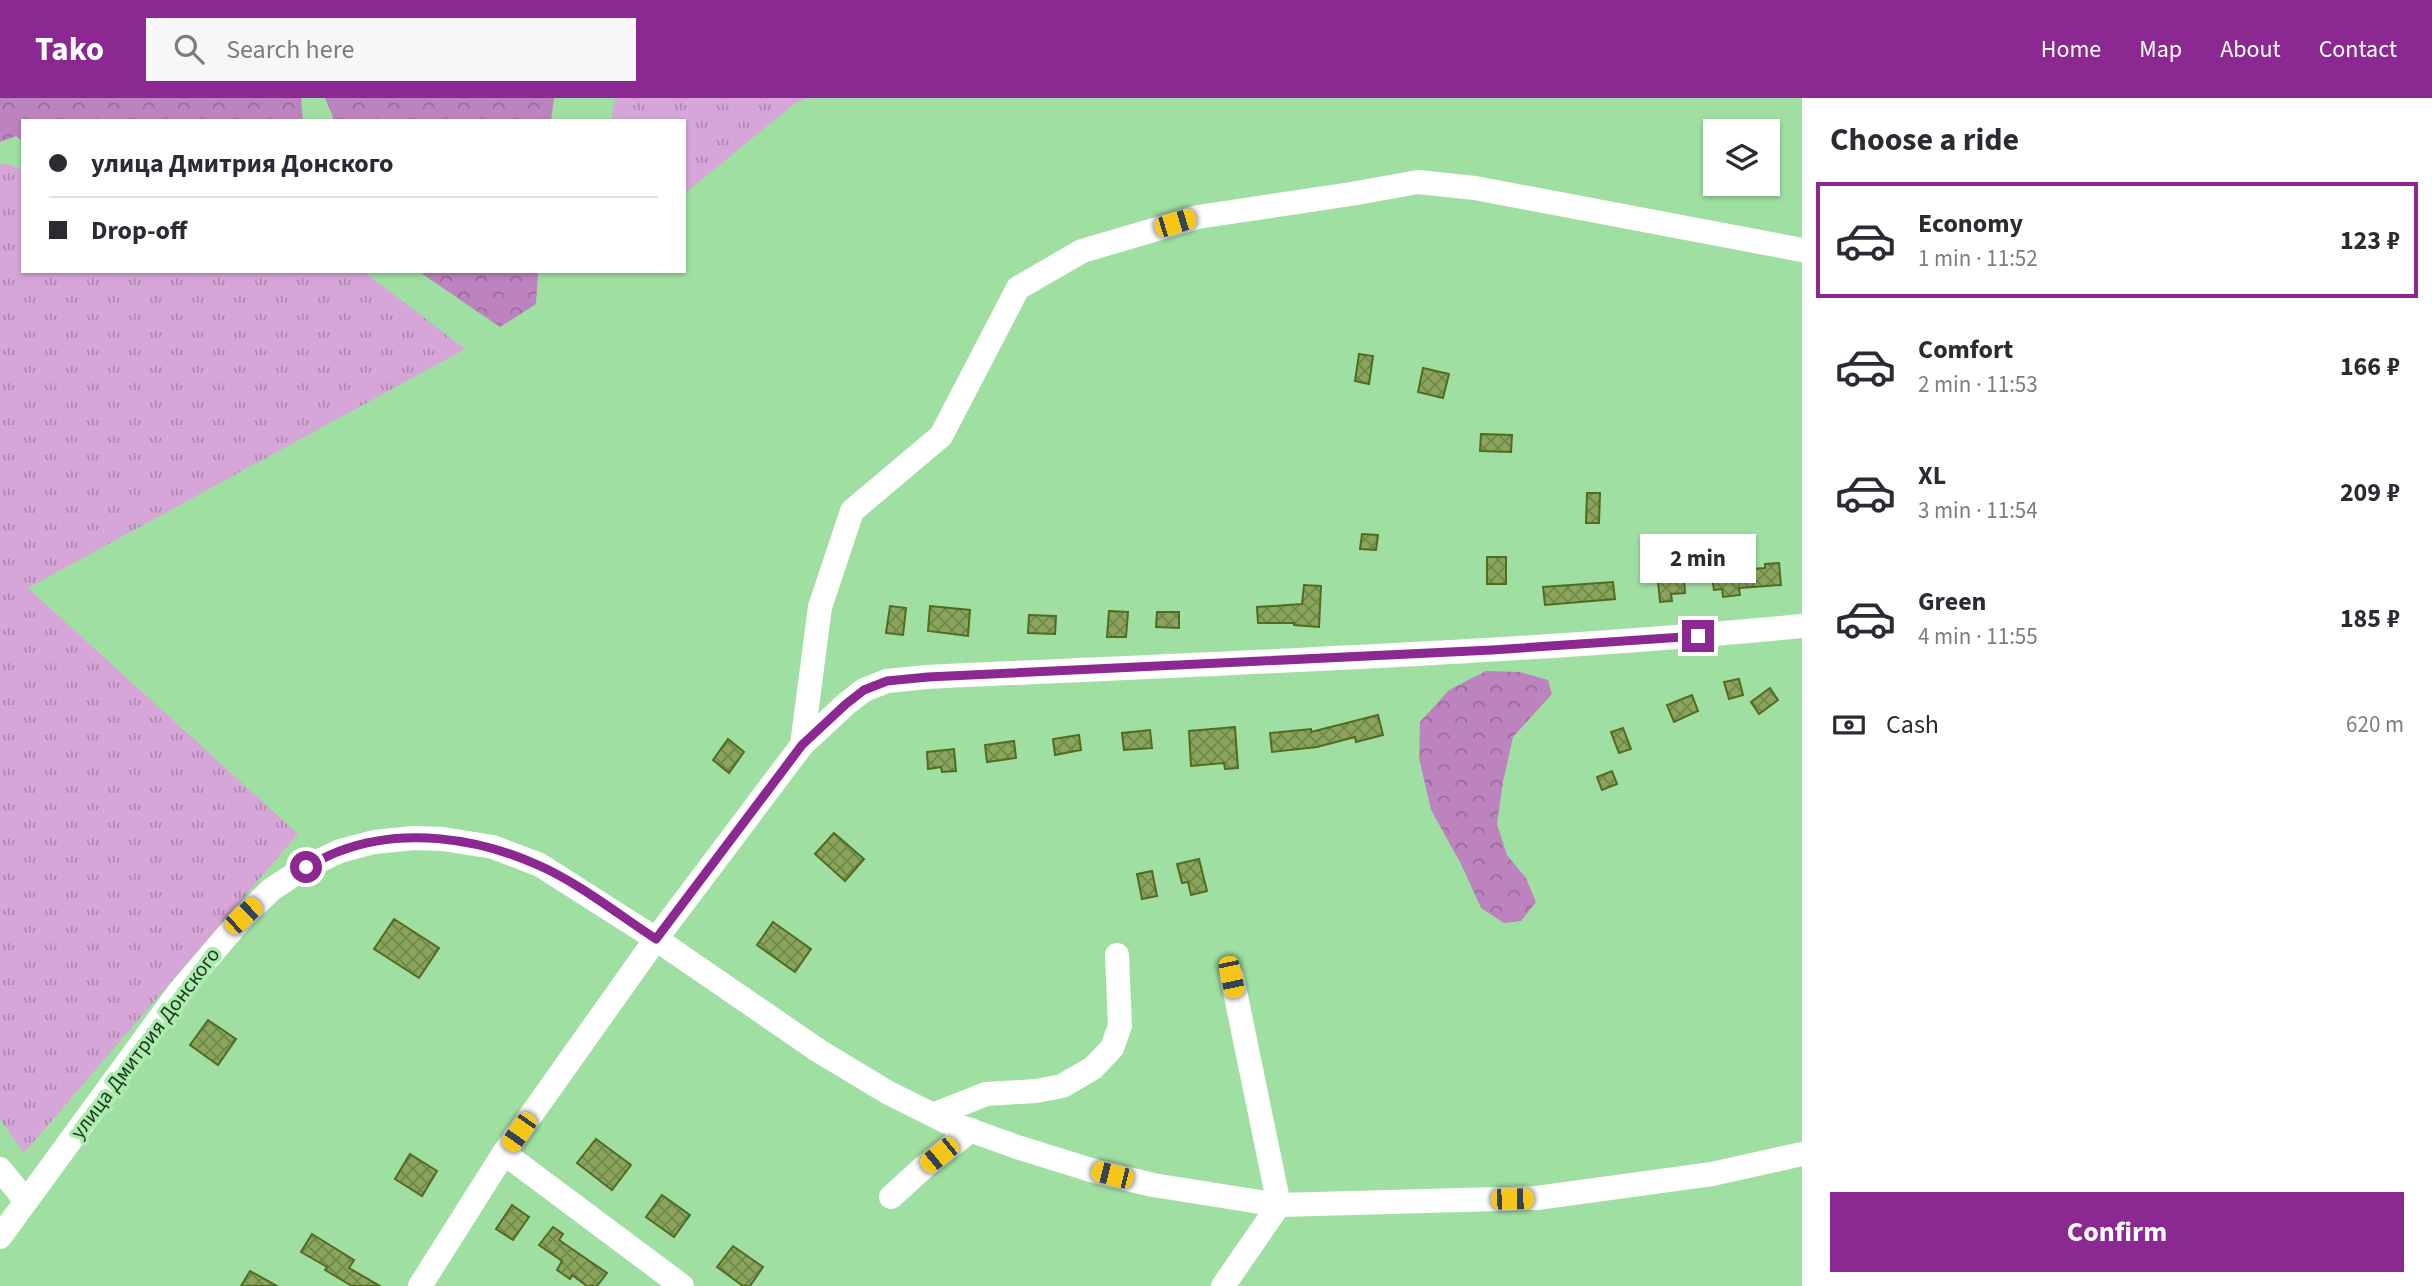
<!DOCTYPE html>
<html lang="en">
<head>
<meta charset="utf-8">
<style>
	body { margin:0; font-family:"Source Sans 3",sans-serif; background:#f7f7f7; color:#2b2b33; height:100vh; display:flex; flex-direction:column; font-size:26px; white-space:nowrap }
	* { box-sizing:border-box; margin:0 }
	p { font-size:23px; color:#7c7c81 }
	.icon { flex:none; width:38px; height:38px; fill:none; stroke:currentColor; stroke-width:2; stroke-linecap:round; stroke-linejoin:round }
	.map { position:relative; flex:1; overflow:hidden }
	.sheet { display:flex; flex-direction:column; background:#fff; width:630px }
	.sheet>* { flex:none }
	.hud { position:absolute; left:21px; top:21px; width:665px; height:154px; border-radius:0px; box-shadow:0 2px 5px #0004; display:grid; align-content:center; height:154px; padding:0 28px; background:#fff }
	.buttons { position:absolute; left:1703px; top:21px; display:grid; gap:14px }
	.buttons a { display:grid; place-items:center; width:77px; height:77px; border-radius:0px; background:#fff; box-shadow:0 2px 5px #0004; font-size:35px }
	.end { position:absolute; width:32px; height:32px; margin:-16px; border:9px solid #8b2891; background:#fff; box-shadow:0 0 0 4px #fff }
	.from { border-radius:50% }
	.bubble { position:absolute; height:49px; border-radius:0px; background:#fff; box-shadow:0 2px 5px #0004; font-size:23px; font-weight:700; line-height:49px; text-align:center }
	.car { position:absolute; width:21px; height:42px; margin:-21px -10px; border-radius:9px; box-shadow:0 0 5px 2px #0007; background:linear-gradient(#f5c518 24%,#345 0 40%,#f5c518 0 76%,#345 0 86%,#f5c518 0) }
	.hud b { display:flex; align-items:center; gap:24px; height:66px; font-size:26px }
	.hud b+b { border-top:2px solid #e1e1e2 }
	.hud i { width:18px; height:18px; background:#2b2b33 }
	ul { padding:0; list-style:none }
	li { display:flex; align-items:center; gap:21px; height:116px; margin:0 14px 10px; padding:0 14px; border:4px solid transparent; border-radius:0px }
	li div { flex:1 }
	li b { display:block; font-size:26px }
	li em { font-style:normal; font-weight:700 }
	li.on { border-color:#8b2891 }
	li>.icon { width:63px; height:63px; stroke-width:1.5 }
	h2 { padding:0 28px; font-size:32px; line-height:84px }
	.pay { display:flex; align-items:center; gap:18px; height:77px; padding:0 28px; font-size:26px }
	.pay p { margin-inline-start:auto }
	.action { display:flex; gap:14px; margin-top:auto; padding:14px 28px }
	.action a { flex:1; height:80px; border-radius:0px; background:#8b2891; color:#fff; font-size:28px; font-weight:700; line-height:80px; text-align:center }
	header { display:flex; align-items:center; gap:42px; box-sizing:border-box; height:98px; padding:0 35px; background:#8b2891; color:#fff }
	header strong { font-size:33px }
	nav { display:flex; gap:38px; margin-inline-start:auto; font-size:24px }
	.search { width:490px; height:63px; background:#f7f7f7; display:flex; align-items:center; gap:18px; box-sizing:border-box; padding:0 24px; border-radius:0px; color:#7c7c81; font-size:26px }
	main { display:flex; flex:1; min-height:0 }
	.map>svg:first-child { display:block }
	.grass { fill:url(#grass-tufts) }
	.forest { fill:url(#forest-crowns) }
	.building { fill:url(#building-cross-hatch); stroke:#536b20; stroke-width:2 }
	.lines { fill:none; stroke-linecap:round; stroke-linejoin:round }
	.minor { stroke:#fff; stroke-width:24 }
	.route { stroke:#8b2891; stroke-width:9 }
	.labels { text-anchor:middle; stroke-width:7; stroke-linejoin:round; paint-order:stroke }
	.street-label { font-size:21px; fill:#1d361f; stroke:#adecaf }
</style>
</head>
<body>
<header>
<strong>Tako</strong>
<div class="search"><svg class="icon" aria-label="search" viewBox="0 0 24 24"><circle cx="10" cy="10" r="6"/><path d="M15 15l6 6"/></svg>Search here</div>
<nav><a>Home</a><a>Map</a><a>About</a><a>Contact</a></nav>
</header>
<main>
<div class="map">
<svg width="1802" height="1188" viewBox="0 0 1802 1188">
	<defs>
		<pattern id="grass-tufts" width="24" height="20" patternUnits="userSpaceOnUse" patternTransform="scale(1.75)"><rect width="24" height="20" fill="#d6a6d8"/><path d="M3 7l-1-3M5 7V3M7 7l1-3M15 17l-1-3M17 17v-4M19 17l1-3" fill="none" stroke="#ad88af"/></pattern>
		<pattern id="forest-crowns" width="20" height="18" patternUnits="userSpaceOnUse" patternTransform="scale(1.75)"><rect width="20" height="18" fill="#bd83bf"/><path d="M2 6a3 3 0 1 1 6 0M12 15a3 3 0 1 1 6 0" fill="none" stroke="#996c9b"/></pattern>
		<pattern id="building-cross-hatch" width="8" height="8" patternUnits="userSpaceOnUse" patternTransform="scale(1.75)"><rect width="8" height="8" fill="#8aa55b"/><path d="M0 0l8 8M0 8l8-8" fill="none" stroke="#70874b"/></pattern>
	</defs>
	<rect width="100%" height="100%" fill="#a0dfa2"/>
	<g class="grass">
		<path d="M615 0H806L794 6 684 96V23H611Z"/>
		<path d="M6 65 23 72V173H363L465 251 28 490 298 736 24 1055 0 1021V67Z"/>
	</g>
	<g class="forest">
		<path d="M0 0H301L303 23H23V44L16 38 0 44Z"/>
		<path d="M325 0H554L551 23H332L333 19Z"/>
		<path d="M418 173H538L536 206 500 229Z"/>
		<path d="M1486 573 1520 574 1548 582 1552 596 1513 639 1503 684 1497 726 1507 757 1526 780 1536 804 1521 823 1504 825 1481 810 1461 766 1431 712 1419 660 1420 624 1449 592Z"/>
	</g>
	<g class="building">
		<path d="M1359 256 1373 258 1369 286 1355 283Z"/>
		<path d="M1423 270 1449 276 1443 300 1418 294Z"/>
		<path d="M1481 336 1512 337 1511 354 1480 353Z"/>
		<path d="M1587 395H1600L1599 425H1586Z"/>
		<path d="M1362 436 1378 437 1376 452 1360 451Z"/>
		<rect x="1487" y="459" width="19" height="27"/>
		<path d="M1779 465 1781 487 1739 490 1740 497 1723 499 1722 491 1714 492 1712 479 1751 474 1750 471 1765 470V466Z"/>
		<path d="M1684 481 1685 495 1671 496 1672 503 1660 504 1658 483Z"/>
		<path d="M1613 484 1615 501 1545 507 1543 489Z"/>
		<path d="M1304 487 1321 488 1319 529 1294 527V525H1258L1257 509 1302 506Z"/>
		<path d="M890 508 906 510 903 537 886 535Z"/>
		<path d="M930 508 970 512 968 538 928 533Z"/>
		<path d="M1109 513 1128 514 1126 539H1107Z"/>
		<path d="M1157 514H1179V530L1156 529Z"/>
		<path d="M1029 517 1056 518 1055 536 1028 535Z"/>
		<path d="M1739 581 1743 597 1729 601 1724 584Z"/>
		<path d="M1770 590 1778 602 1759 616 1751 604Z"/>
		<path d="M1692 597 1698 613 1674 624 1667 607Z"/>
		<path d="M1378 617 1383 637 1356 644 1355 639 1317 649 1272 654 1270 635 1311 631V634Z"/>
		<path d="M1235 629 1238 670 1225 671 1224 665 1191 668 1189 633Z"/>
		<path d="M1623 630 1631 651 1619 655 1611 634Z"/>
		<path d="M1150 632 1152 650 1124 652 1122 635Z"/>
		<path d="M1079 637 1081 652 1055 657 1053 641Z"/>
		<path d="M728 641 744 654 729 675 713 662Z"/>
		<path d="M1014 643 1016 660 987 664 985 647Z"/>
		<path d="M954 651 956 673 942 674 941 669 928 671 927 654Z"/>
		<path d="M1612 673 1617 686 1602 692 1597 679Z"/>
		<path d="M834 735 864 761 845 783 815 756Z"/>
		<path d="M1199 761 1207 793 1191 797 1188 784 1182 785 1177 766Z"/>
		<path d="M1152 773 1157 798 1142 801 1137 776Z"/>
		<path d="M394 821 439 850 419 880 374 851Z"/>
		<path d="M773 824 811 851 795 874 757 847Z"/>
		<path d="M208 922 236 941 218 967 190 947Z"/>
		<path d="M596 1041 631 1067 612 1092 577 1065Z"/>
		<path d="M410 1056 437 1073 422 1098 395 1081Z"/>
		<path d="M662 1097 690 1117 674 1139 646 1119Z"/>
		<path d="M512 1107 529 1119 513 1142 496 1131Z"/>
		<path d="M553 1129 563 1136 559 1142 607 1175 597 1188H587L572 1177 570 1181 557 1172 562 1163 539 1147Z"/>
		<path d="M312 1136 354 1162 349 1170 380 1188H352L325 1172 327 1169 301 1154Z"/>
		<path d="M733 1148 763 1169 750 1188H743L717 1169Z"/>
		<path d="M250 1173 277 1188H241Z"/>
	</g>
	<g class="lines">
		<g class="minor">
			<path d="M802 647 820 509 852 413 941 338 1018 190 1082 153 1198 119 1351 96 1418 84 1475 90 1802 152"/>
			<path d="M933 1017 986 996 1036 993 1062 988 1093 970 1112 950 1120 928 1117 857"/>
			<path d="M504 1055 682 1188"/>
			<path d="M0 1071 26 1103"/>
			<path d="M891 1099 924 1069 971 1032"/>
			<path d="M0 1139 179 894 243 819 272 791 306 769 340 753 374 744 414 740 443 741 493 749 540 767 656 841 819 953 887 994 947 1024 1017 1049 1091 1072 1153 1087 1279 1107 1537 1100 1712 1076 1802 1056"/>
			<path d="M420 1188 504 1055 656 841 802 647 846 606 864 592 887 583 927 579C1219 565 1511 556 1802 528"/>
			<path d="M1223 1188 1279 1107 1232 879"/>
		</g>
	</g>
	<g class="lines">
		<path class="route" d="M306 769C317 764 328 757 340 753 403 729 478 740 538 767 579 785 619 817 656 841L802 647 846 606 864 592 887 583 928 579 1492 552 1698 538"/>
	</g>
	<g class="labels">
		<g class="street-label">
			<text transform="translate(145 945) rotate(-53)" y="7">улица Дмитрия Донского</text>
		</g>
	</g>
</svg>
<div class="buttons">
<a><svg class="icon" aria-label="layers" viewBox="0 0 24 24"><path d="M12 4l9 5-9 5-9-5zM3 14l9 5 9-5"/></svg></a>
</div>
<i class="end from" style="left:306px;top:769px"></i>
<i class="end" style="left:1698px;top:538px"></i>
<div class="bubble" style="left:1640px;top:436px;width:116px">2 min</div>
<i class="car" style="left:1175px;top:125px;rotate:73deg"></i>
<i class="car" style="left:243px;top:818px;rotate:47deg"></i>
<i class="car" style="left:1231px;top:879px;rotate:168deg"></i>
<i class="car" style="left:519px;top:1034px;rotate:215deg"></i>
<i class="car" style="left:939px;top:1057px;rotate:231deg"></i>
<i class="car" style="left:1112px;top:1077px;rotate:284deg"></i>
<i class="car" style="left:1512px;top:1101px;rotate:89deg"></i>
<div class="hud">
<b><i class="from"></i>улица Дмитрия Донского</b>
<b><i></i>Drop-off</b>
</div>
</div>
<section class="sheet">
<h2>Choose a ride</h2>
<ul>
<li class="on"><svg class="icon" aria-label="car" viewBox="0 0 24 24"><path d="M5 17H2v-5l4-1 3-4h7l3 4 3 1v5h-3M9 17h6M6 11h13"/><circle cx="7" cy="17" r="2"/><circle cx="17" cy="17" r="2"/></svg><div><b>Economy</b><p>1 min · 11:52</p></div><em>123 ₽</em></li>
<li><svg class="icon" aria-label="car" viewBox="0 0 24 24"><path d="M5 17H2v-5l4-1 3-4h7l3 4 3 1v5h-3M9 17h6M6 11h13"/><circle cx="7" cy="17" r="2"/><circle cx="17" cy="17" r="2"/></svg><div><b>Comfort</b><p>2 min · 11:53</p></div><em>166 ₽</em></li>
<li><svg class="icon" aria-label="car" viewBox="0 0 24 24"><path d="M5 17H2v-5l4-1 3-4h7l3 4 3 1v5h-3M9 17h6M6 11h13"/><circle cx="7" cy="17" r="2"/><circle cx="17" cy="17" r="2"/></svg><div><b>XL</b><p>3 min · 11:54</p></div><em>209 ₽</em></li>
<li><svg class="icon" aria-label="car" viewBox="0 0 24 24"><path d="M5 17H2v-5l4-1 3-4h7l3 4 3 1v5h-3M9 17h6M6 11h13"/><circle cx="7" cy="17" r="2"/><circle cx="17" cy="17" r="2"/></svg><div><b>Green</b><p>4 min · 11:55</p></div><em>185 ₽</em></li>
</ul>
<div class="pay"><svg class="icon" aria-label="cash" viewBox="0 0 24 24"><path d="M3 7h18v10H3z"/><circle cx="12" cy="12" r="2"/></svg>Cash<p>620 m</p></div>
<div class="action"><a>Confirm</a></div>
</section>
</main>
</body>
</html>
